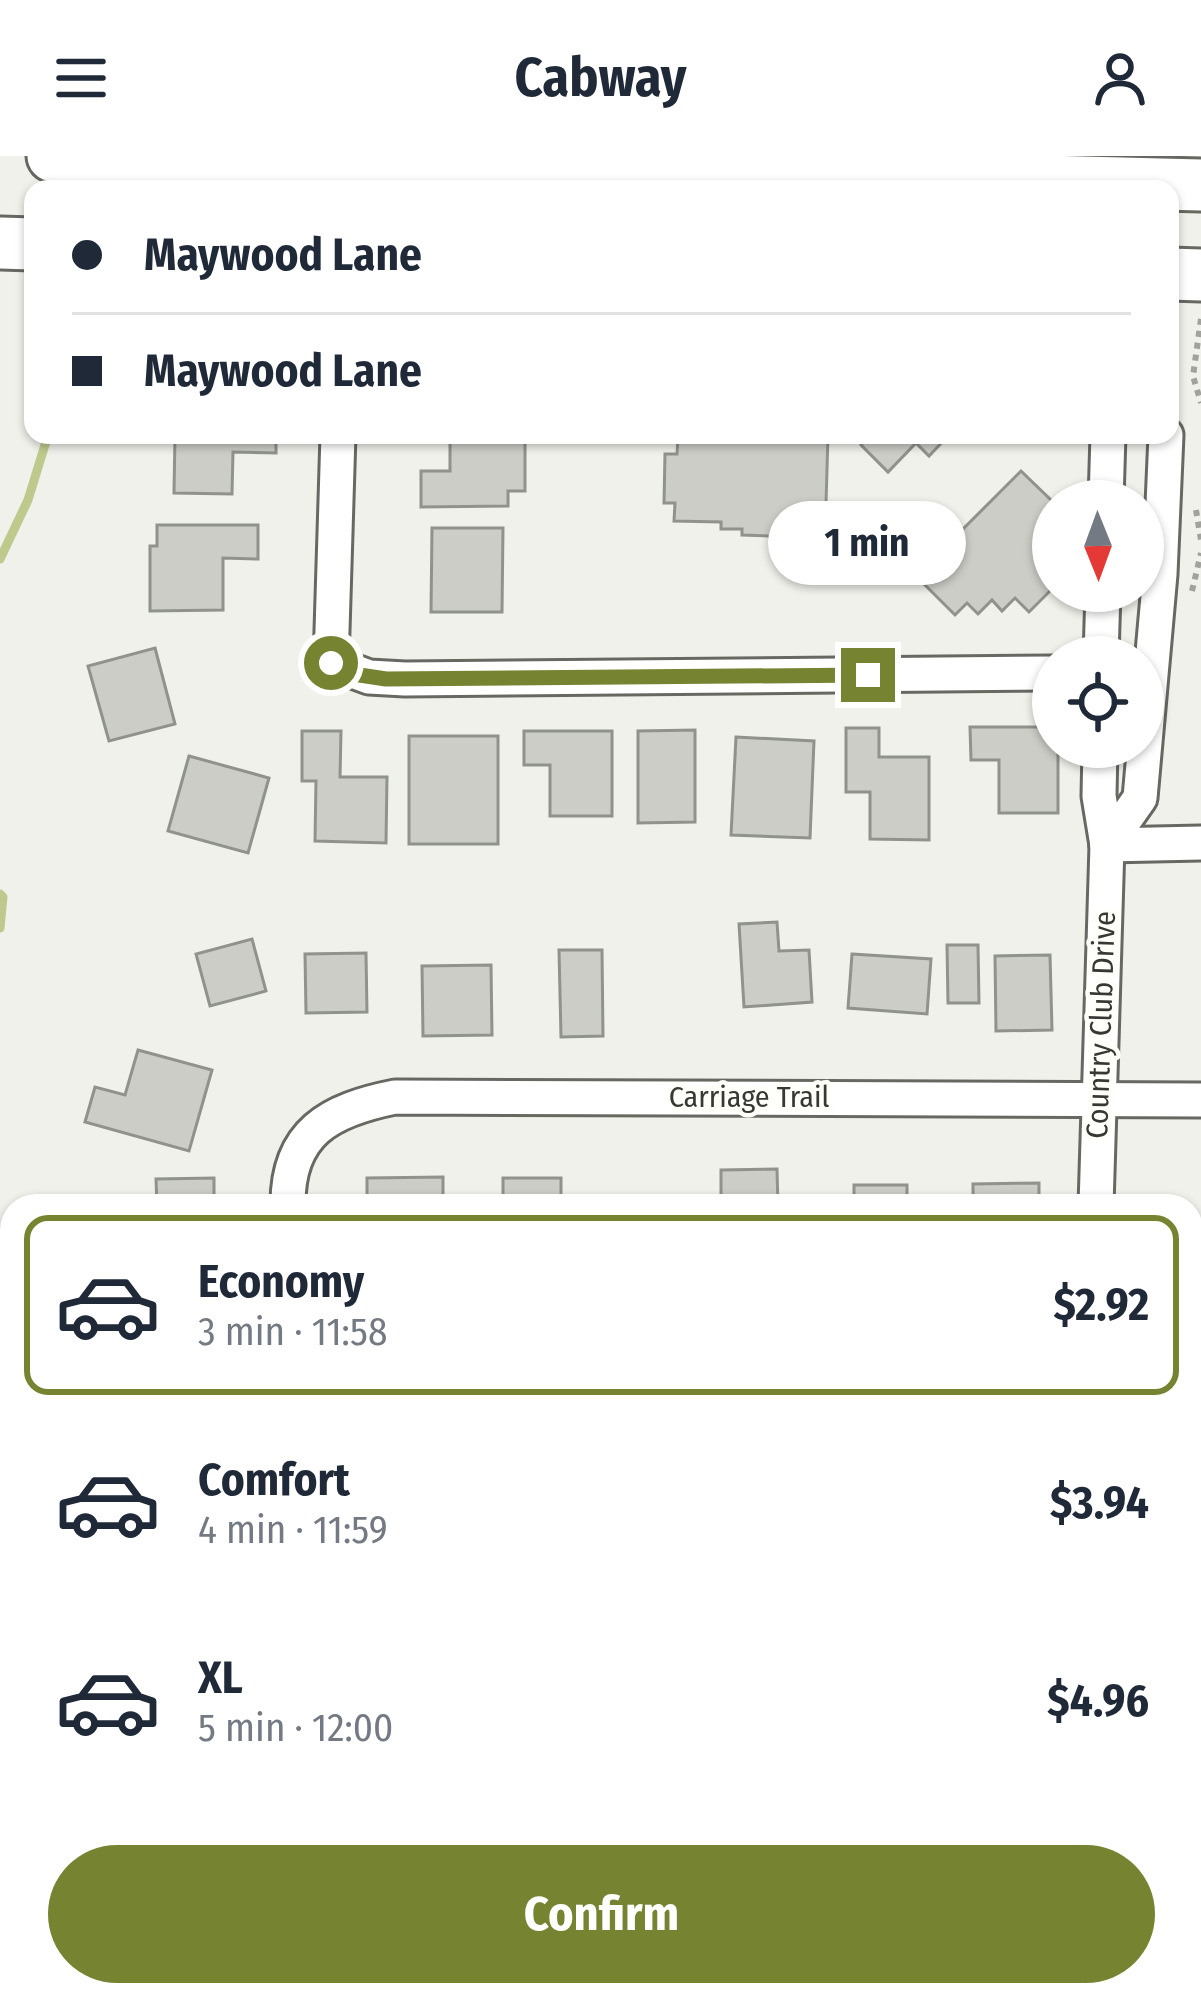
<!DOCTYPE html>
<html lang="en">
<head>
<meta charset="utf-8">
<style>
	body { margin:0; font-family:"Fira Sans Condensed",sans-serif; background:#f2f2f3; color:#1f2937; height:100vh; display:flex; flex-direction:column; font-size:45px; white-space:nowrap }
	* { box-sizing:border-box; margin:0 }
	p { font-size:39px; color:#747a83 }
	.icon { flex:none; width:66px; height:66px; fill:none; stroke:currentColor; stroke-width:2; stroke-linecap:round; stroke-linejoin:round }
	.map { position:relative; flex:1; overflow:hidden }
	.sheet { position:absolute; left:0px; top:1038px; width:1203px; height:813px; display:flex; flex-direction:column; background:#fff; border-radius:36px 36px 0 0; box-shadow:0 3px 9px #0004 }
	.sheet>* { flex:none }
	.guide { position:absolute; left:24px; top:24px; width:1155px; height:264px; border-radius:24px; box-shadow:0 3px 9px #0004; display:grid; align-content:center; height:264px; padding:0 48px; background:#fff }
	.needle { width:78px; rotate:179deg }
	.tools { position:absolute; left:1032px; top:324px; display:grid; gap:24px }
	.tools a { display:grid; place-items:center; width:132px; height:132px; border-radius:50%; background:#fff; box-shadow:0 3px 9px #0004; font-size:60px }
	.end { position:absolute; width:54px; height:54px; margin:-27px; border:15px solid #768330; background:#fff; box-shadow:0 0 0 6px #fff }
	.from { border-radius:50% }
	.bubble { position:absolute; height:84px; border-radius:42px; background:#fff; box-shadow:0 3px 9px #0004; font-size:39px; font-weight:700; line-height:84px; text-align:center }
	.guide b { display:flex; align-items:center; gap:42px; height:114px; font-size:45px }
	.guide b+b { border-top:3px solid #e0e1e3 }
	.guide i { width:30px; height:30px; background:#1f2937 }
	ul { padding:21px 0 0; list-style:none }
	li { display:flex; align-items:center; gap:36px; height:180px; margin:0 24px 18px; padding:0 24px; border:6px solid transparent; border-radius:24px }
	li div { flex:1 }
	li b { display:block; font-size:45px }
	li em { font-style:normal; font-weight:700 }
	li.on { border-color:#768330 }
	li>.icon { width:108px; height:108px; stroke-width:1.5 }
	.action { display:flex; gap:24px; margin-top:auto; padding:24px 48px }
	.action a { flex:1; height:138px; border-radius:72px; background:#768330; color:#fff; font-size:48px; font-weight:700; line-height:138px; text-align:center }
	header { display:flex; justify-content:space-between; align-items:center; height:156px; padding:0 48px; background:#fff; font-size:54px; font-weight:700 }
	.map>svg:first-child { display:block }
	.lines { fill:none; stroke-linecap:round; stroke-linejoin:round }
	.stream { stroke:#bdc98d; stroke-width:9 }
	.building { fill:#cccdc7; stroke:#90928c; stroke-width:3 }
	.street-casing { stroke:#676862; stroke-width:39 }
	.primary-casing { stroke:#676862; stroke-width:57 }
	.path { stroke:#a1a29d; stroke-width:6; stroke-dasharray:6 6; stroke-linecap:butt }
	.street { stroke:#fff; stroke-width:33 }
	.primary { stroke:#fff; stroke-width:51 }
	.route { stroke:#768330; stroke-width:15 }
	.labels { text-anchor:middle; stroke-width:9; stroke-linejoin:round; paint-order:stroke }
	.street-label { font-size:30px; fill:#373735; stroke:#fdfff8 }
</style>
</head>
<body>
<header><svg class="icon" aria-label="menu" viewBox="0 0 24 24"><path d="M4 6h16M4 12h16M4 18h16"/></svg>Cabway<svg class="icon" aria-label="person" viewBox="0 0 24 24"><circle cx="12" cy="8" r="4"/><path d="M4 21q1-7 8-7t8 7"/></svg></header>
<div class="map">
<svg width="1201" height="1850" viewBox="0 0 1201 1850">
	<rect width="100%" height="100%" fill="#f0f1eb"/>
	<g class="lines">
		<g class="stream">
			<path d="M0 403 28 344 48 279"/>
			<path d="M0 738 3 741 0 772"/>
			<path d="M0 1349V1435"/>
		</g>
	</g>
	<g class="building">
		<path d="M175 279H276V297L233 296 232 338 174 337Z"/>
		<path d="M450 279H525V335H508V350L421 351V315H450Z"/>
		<path d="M690 279H828L825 382 742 379V373H721V366L674 365 675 347H664L665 298H677L678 281Z"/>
		<path d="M870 279H947L948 280 929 300 916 287 888 316 861 289Z"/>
		<path d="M1021 315 1053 346V360L1048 365 1053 371V381L1046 388 1053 395V405L1044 413 1053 422V432L1029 456 1015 442 1002 455 992 444 978 458 967 447 955 459 916 420Z"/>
		<path d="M157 369H258V403L223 402V454L150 455V390H157Z"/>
		<path d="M432 372H503L502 456H431Z"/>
		<path d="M155 492 175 568 109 585 88 510Z"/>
		<path d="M970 571H1053V591H1058V657H999V604H971Z"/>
		<path d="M846 572H879V601H929V684L870 683V636H846Z"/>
		<path d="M695 574V666L638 667V575Z"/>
		<path d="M302 575H341L340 621H387L386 687 315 685 316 625H302Z"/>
		<path d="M524 575H612V660H550V609H524Z"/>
		<rect x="409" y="580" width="89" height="108"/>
		<path d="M736 581 814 585 810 682 731 679Z"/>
		<path d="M189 600 269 622 248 697 168 675Z"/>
		<path d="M777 766 779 795 809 794 812 846 744 851 739 768Z"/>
		<path d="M252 783 266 835 210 850 196 798Z"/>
		<path d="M947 789H978L979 847H948Z"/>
		<path d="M559 794H602L603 880 561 881Z"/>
		<path d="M366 797 367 856 306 857 305 798Z"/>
		<path d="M852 798 931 803 927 858 848 852Z"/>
		<path d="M1050 799 1052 874 996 875 995 800Z"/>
		<path d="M491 809 492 879 423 880 422 810Z"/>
		<path d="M138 894 212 914 189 995 85 966 95 931 125 939Z"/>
		<path d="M777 1013 778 1050H721V1014Z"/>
		<path d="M443 1021V1050H367V1022Z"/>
		<path d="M214 1022V1050H157L156 1023Z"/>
		<rect x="503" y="1022" width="58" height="28"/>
		<path d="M1039 1027V1050H973V1028Z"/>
		<rect x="854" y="1029" width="53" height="21"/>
		<path d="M1201 1434V1548H1191V1435Z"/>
		<path d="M1191 1680H1201V1748V1744H1191Z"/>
		<path d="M0 1773 12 1775V1839H25L23 1850H0Z"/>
	</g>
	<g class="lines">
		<defs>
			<g id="street">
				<path d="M338 279 331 507 369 521 405 523 1053 517"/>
				<path d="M1106 345 1108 279"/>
				<path d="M1101 501 1103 435"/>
				<path d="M1107 689 1140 642 1160 418 1166 279"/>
				<path d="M1107 689 1201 687"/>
				<path d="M288 1050C287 976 330 954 395 941L1201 944"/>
				<path d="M1096 1050 1107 689 1099 640 1100 591"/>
				<path d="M1191 1382H1201"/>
				<path d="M296 1839 300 1850"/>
				<path d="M226 1850 231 1839"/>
				<path d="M914 1850 966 1847 1078 1850"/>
				<path d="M1122 1850 1201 1849"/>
			</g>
			<g id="primary">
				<path d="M53 0 1201 29"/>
				<path d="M0 87 33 88"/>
				<path d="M1170 118 1201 119"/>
			</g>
		</defs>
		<use href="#street" class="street-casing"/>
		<use href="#primary" class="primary-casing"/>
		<g class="path">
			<path d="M1201 163 1193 220 1201 247"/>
			<path d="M1196 354 1201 384"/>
			<path d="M1192 435 1201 397"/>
		</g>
		<use href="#street" class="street"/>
		<use href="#primary" class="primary"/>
	</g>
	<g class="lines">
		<path class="route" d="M331 507 353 518 386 523 868 519"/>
	</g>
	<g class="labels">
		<g class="street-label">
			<text transform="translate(1101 869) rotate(-88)" y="10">Country Club Drive</text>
			<text x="749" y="951">Carriage Trail</text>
		</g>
	</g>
</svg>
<div class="tools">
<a><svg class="needle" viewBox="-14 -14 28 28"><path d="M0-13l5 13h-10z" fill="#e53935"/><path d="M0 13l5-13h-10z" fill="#747a83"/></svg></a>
<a><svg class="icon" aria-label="locate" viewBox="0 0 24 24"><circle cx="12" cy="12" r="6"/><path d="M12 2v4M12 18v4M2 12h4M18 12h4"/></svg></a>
</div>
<i class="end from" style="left:331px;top:507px"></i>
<i class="end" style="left:868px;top:519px"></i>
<div class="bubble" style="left:768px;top:345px;width:198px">1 min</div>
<div class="guide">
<b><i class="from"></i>Maywood Lane</b>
<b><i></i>Maywood Lane</b>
</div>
<section class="sheet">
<ul>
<li class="on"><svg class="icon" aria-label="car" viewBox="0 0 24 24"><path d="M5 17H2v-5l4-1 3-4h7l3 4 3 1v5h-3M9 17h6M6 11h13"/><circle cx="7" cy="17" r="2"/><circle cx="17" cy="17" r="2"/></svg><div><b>Economy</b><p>3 min · 11:58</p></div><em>$2.92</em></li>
<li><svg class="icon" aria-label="car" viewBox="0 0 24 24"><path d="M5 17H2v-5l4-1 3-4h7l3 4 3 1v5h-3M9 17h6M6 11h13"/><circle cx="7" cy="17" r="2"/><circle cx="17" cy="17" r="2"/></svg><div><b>Comfort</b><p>4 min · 11:59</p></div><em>$3.94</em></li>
<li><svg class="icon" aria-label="car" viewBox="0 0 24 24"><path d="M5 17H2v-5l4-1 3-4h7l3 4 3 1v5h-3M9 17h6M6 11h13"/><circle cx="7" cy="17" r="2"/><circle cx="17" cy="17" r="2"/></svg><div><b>XL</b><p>5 min · 12:00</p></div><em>$4.96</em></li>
</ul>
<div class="action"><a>Confirm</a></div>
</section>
</div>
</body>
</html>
